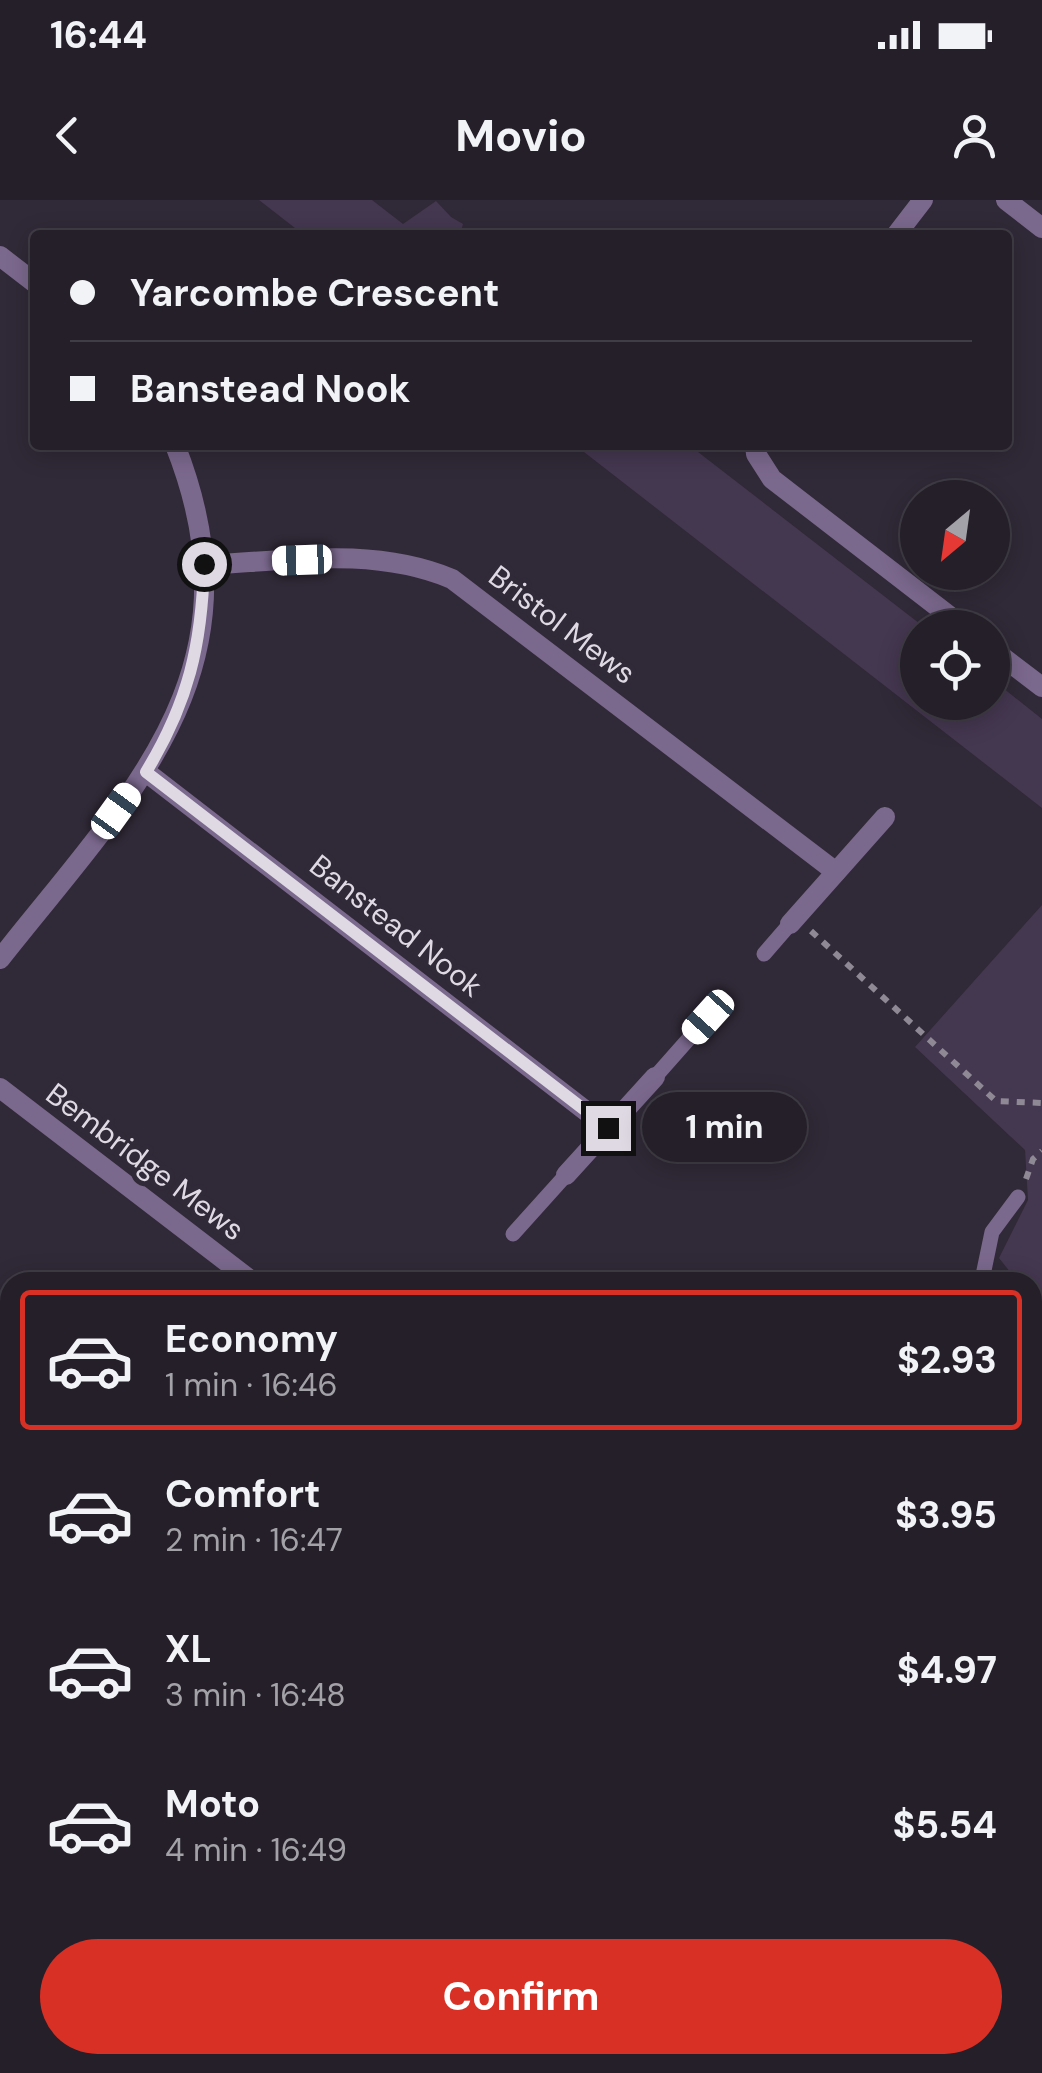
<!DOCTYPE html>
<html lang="en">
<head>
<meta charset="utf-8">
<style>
	body { margin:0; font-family:"DM Sans",sans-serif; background:#302c35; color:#f1f3f6; height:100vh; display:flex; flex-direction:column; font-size:38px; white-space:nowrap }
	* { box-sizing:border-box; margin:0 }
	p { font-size:32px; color:#a3a2a8 }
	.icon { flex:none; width:55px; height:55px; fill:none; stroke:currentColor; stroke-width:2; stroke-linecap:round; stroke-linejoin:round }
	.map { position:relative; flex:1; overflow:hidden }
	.details { position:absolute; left:0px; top:1072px; width:1042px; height:802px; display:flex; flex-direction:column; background:#241f29; border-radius:30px 30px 0 0; box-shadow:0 5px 25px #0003,0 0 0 2px #413d46 }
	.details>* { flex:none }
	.banner { position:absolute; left:30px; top:30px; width:982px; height:220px; border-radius:10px; box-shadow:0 5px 25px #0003,0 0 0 2px #413d46; display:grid; align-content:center; height:220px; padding:0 40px; background:#241f29 }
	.needle { width:65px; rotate:209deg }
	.buttons { position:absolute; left:900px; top:280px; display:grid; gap:20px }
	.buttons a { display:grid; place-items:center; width:110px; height:110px; border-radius:50%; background:#241f29; box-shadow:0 5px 25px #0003,0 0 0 2px #413d46; font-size:50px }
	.end { position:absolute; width:45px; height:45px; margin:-22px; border:12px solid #ded9e3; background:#111; box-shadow:0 0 0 5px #111 }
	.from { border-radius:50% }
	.bubble { position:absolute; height:70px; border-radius:35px; background:#241f29; box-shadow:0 5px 25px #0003,0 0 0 2px #413d46; font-size:32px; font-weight:700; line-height:70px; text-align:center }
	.car { position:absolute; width:30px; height:60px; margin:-30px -15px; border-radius:12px; box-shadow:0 0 8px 2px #0007; background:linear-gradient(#fff 24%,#345 0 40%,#fff 0 76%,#345 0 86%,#fff 0) }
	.banner b { display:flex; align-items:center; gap:35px; height:95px; font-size:38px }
	.banner b+b { border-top:2px solid #413d46 }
	.banner i { width:25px; height:25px; background:#f1f3f6 }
	ul { padding:18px 0 0; list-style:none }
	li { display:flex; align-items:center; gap:30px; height:140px; margin:0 20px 15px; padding:0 20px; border:5px solid transparent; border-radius:10px }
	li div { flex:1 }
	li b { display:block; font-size:38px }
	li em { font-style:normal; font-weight:700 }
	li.active { border-color:#d93025 }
	li>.icon { width:90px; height:90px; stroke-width:1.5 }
	.cta { display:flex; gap:20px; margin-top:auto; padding:20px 40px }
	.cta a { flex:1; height:115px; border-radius:60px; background:#d93025; color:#fff; font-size:40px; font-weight:700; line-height:115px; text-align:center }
	.status { display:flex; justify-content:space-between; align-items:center; height:70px; padding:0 50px; background:#241f29; direction:ltr }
	.status svg { height:28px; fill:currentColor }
	header { display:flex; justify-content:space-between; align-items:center; height:130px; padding:0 40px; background:#241f29; font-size:45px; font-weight:700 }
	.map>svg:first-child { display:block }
	.green { fill:#443750 }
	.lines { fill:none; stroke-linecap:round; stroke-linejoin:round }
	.path { stroke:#8f8995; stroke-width:6; stroke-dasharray:8 8; stroke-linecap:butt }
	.service { stroke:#7b688d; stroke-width:15 }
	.minor { stroke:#7b688d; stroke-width:20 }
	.route { stroke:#ded9e3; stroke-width:12 }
	.labels { text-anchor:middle; stroke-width:10; stroke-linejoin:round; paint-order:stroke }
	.street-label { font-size:30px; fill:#ded9e3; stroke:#302937 }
</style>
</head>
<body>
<div class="status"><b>16:44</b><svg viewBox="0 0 49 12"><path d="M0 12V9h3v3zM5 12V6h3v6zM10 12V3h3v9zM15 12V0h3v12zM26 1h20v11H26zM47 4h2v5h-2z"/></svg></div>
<header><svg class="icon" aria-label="back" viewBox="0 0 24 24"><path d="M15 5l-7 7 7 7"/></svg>Movio<svg class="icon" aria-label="person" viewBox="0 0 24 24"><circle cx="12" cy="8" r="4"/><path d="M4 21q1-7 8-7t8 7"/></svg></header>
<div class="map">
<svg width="1042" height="1873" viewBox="0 0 1042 1873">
	<rect width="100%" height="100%" fill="#302937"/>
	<g class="green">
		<path d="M259 0H372L403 24 436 1 451 17 463 24 460 35H304Z"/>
		<path d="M575 245H689L924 427 918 428V502H992L993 480 1042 519V608Z"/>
		<path d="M1042 705V1102L1033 1095 1032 1082H1018L999 1058 1028 1000 1025 950 915 847Z"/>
		<path d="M10 1547V1688L0 1679V1559Z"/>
	</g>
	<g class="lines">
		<g class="path">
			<path d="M811 731 996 901 1042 903"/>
			<path d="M1026 979 1033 959 1042 951"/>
			<path d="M0 1628 10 1626"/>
		</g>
		<g class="service">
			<path d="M764 754 790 724"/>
			<path d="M655 877 708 817"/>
			<path d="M513 1034 566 975"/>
			<path d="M982 1080 992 1032 1018 997"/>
		</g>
		<g class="minor">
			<path d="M1006 0 1042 28"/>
			<path d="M896 35 923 0"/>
			<path d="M0 56 35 83"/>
			<path d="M755 245 756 254 772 279 965 428"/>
			<path d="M204 365C286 361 374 346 452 379L836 672"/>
			<path d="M992 449 1042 487"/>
			<path d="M146 572 608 928"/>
			<path d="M790 724 885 617"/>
			<path d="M0 759C130 594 265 472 175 245"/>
			<path d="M0 888 253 1082"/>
			<path d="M566 975 655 877"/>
			<path d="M961 1082 967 1080 990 1082"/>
			<path d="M1032 1110 1042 1117"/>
			<path d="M0 1327 10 1335"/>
			<path d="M1032 1545 1042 1534"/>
			<path d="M1032 1802 1042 1809"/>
			<path d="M521 1865 529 1873"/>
			<path d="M230 1873 235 1865"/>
			<path d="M261 1873 269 1865"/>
		</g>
	</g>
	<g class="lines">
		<path class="route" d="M204 364C202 445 188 503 146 572L608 928"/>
	</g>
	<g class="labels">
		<g class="street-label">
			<text transform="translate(562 425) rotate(37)" y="10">Bristol Mews</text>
			<text transform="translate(396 726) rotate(38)" y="10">Banstead Nook</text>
			<text transform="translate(145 962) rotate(37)" y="10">Bembridge Mews</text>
		</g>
	</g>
</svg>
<div class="buttons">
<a><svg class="needle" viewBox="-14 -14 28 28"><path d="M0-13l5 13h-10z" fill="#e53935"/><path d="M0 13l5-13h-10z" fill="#a3a2a8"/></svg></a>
<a><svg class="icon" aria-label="locate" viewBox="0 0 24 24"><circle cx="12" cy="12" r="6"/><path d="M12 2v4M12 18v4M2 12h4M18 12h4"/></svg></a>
</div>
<i class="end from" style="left:204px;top:364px"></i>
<i class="end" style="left:608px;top:928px"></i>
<div class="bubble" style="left:642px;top:892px;width:165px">1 min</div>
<i class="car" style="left:302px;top:360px;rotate:268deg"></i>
<i class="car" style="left:116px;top:611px;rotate:36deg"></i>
<i class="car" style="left:708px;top:817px;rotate:222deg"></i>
<div class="banner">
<b><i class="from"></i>Yarcombe Crescent</b>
<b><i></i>Banstead Nook</b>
</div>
<section class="details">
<ul>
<li class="active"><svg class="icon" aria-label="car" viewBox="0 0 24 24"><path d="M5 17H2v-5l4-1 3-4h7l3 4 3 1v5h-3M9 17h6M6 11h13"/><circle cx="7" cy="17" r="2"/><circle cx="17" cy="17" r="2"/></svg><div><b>Economy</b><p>1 min · 16:46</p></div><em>$2.93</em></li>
<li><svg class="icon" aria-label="car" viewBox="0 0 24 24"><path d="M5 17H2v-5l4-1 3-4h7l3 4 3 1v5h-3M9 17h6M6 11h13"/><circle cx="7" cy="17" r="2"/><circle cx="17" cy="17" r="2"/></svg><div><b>Comfort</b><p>2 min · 16:47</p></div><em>$3.95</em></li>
<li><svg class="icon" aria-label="car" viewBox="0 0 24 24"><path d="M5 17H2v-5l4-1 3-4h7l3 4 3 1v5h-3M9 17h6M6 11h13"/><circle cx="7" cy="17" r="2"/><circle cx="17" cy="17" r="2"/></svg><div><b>XL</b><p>3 min · 16:48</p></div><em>$4.97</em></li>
<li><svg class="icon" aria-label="car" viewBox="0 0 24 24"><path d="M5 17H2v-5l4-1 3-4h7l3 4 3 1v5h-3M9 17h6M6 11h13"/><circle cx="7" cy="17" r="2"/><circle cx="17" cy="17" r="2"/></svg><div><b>Moto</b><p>4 min · 16:49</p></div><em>$5.54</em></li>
</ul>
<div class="cta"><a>Confirm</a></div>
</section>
</div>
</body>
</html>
